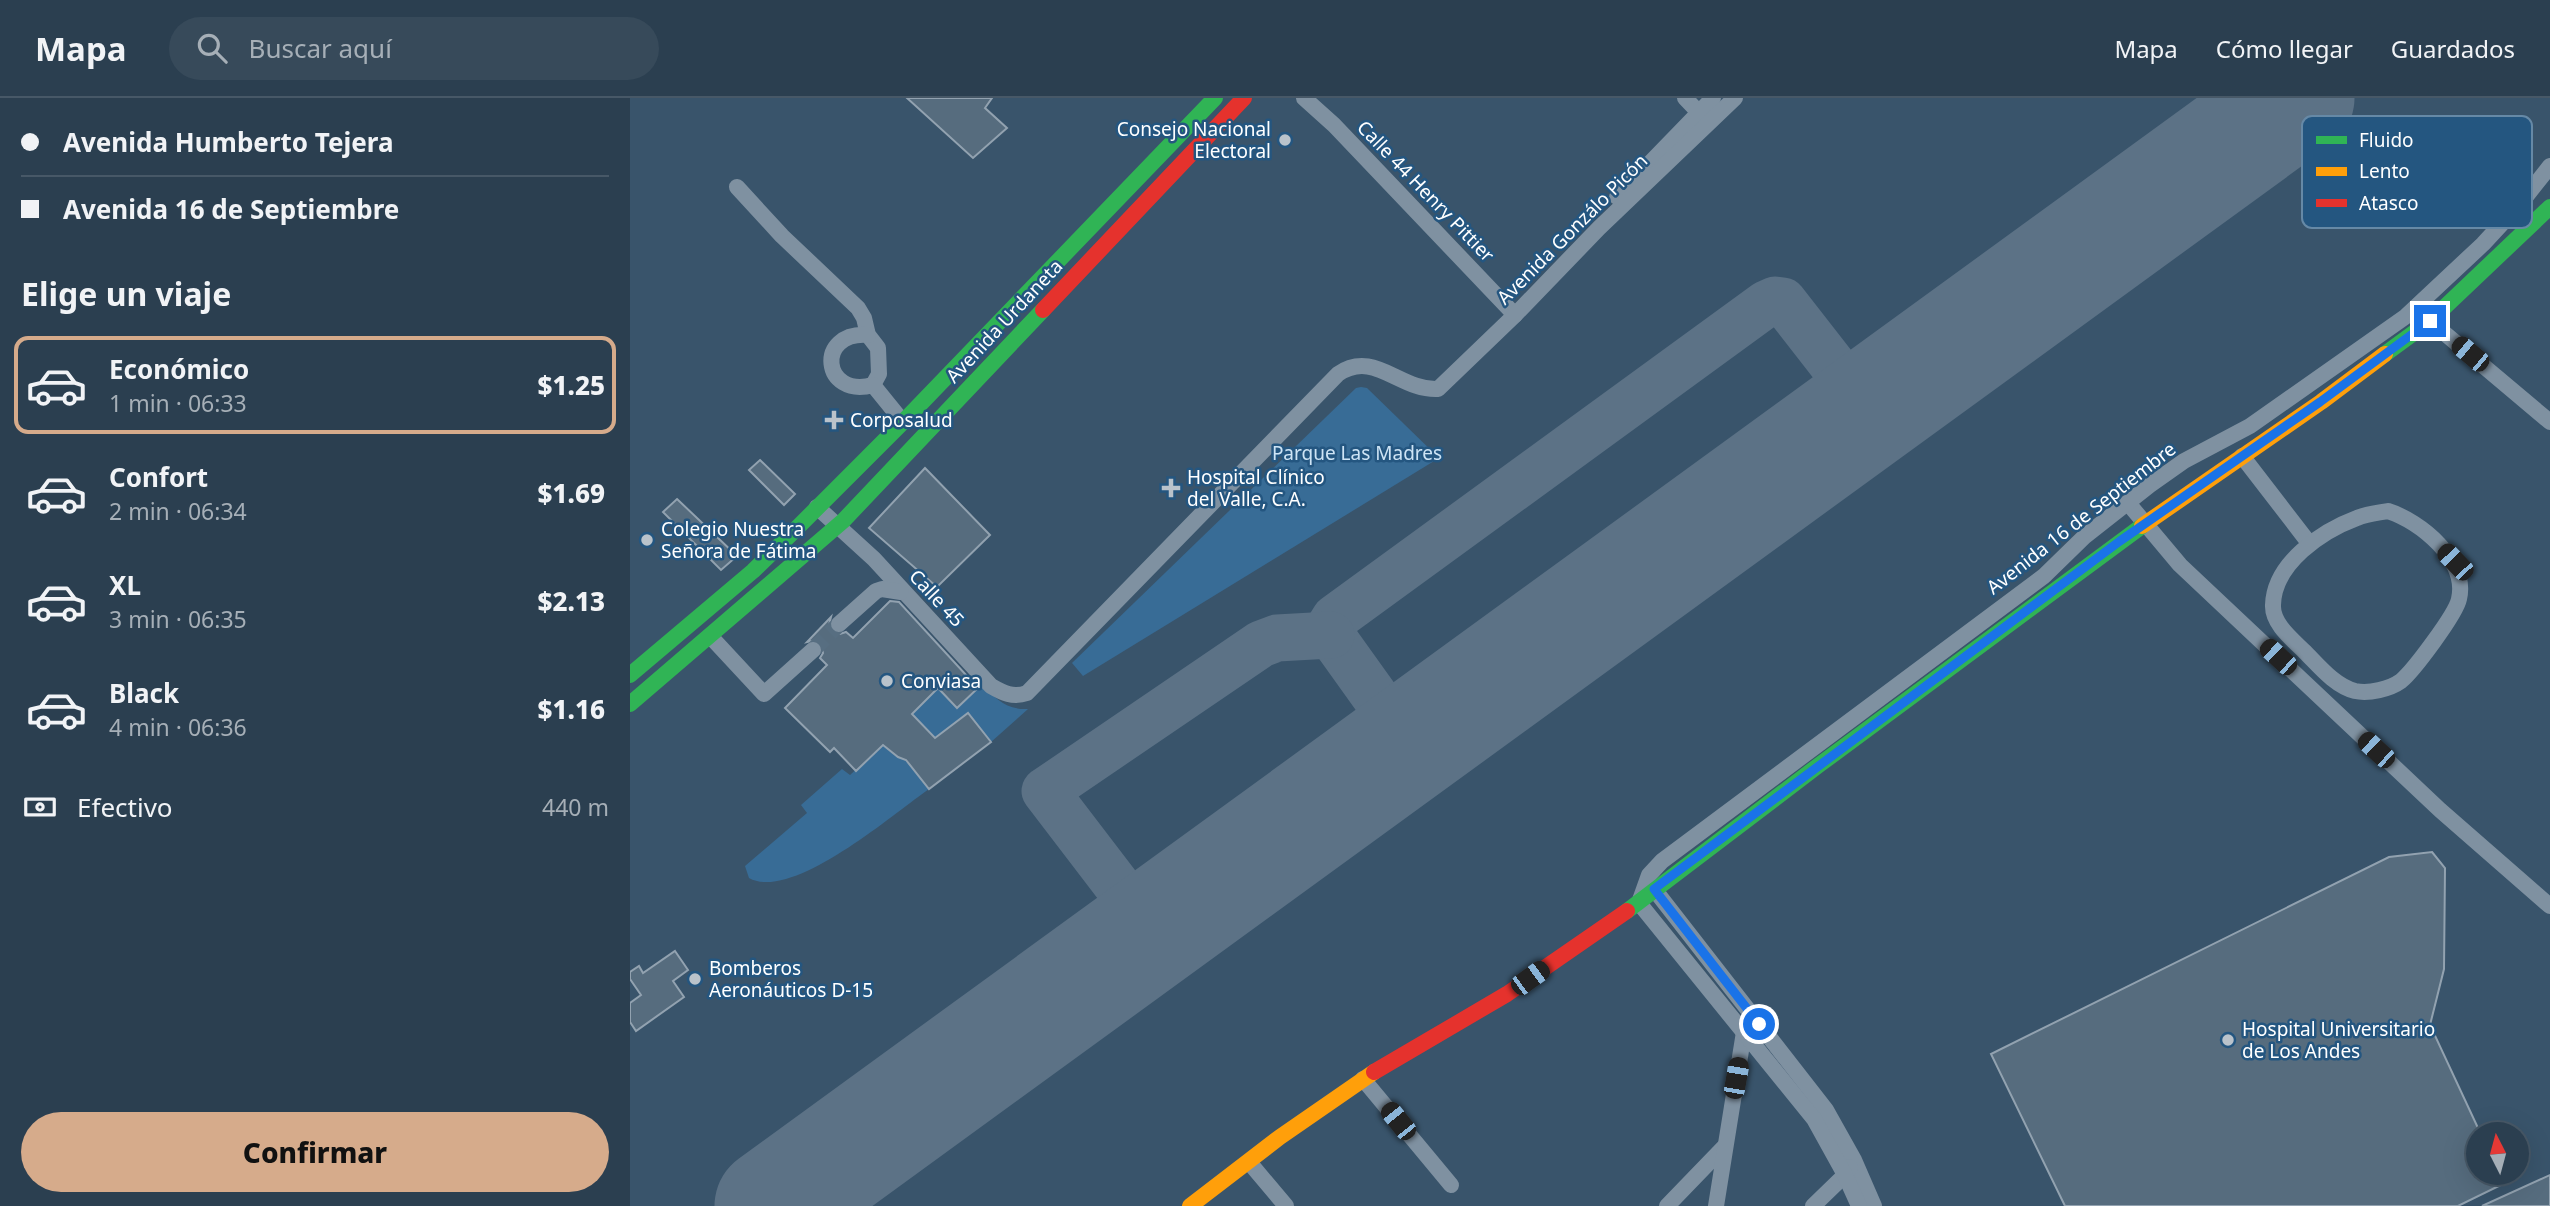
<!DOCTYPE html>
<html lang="es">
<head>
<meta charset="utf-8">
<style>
	body { margin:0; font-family:"Noto Sans",sans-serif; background:#374a5a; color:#f1f3f6; height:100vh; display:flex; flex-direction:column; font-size:26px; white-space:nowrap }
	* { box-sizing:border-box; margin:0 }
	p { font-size:23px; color:#a6afb7 }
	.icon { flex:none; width:38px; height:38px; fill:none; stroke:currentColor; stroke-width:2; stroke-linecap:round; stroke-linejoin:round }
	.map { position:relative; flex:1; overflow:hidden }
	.details { display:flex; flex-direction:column; background:#2b3f50; width:630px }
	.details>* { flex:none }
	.top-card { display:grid; align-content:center; height:154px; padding:0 21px; background:#2b3f50 }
	.needle { width:46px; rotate:354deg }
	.fabs { position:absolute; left:1836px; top:1024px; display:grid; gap:14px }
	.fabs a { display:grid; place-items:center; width:63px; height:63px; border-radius:50%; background:#2b3f50; box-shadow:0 7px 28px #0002,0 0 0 2px #475867; font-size:35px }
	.end { position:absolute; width:32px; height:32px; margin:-16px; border:9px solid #1a73e8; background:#fff; box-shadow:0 0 0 4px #fff }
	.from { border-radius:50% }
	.car { position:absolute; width:21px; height:42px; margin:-21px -10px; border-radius:9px; box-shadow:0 0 5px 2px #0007; background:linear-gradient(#222 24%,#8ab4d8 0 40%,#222 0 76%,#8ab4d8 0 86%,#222 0) }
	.top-card b { display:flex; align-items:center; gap:24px; height:66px; font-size:26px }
	.top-card b+b { border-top:2px solid #475867 }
	.top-card i { width:18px; height:18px; background:#f1f3f6 }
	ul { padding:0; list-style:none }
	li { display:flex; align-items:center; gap:21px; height:98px; margin:0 14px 10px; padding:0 7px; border:4px solid transparent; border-radius:14px }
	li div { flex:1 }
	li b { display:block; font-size:26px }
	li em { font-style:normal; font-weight:800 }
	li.current { border-color:#d6ab8b }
	li>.icon { width:63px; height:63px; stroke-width:1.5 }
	h2 { padding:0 21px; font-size:32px; line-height:84px }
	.pay { display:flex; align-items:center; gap:18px; height:77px; padding:0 21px; font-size:26px }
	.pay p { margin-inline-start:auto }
	.button { display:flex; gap:14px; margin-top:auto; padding:14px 21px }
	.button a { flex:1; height:80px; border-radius:42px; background:#d6ab8b; color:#111; font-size:28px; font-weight:800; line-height:80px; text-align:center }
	header { display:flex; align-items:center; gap:42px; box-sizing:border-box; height:98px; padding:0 35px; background:#2b3f50; border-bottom:2px solid #475867 }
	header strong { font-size:33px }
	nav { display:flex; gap:38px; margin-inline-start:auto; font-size:24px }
	.search { width:490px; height:63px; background:#374a5a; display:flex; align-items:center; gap:18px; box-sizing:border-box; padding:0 24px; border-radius:38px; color:#a6afb7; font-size:26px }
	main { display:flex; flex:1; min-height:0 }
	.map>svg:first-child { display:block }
	.green { fill:#386c96 }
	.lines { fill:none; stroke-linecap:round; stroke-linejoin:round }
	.taxiway { stroke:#5c7286; stroke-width:47 }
	.runway { stroke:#5c7286; stroke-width:117 }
	.building { fill:#566c7e; stroke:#92a2b0; stroke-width:2 }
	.street-tunnel { stroke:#576e81; stroke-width:16; stroke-dasharray:16 8; stroke-linecap:butt }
	.street { stroke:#7f91a1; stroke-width:16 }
	.fast { stroke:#30b455; stroke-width:16 }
	.slow { stroke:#ff9f0a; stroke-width:16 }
	.jam { stroke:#e5322d; stroke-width:16 }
	.route { stroke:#1a73e8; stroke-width:9 }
	.poi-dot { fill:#bac3cb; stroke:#245680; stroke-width:2.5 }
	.labels { text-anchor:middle; stroke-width:5; stroke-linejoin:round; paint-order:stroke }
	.poi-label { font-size:19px; fill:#fff; stroke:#245680; text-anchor:start }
	.street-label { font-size:19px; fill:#fff; stroke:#245680 }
	.park-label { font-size:19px; fill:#cee4f5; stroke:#245680 }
	.key { fill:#245680; stroke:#6689a6; stroke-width:2 }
	.key-label { font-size:19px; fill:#fff }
</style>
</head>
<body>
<header>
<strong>Mapa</strong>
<div class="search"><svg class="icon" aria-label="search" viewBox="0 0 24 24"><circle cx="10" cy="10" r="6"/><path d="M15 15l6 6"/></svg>Buscar aquí</div>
<nav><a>Mapa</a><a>Cómo llegar</a><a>Guardados</a></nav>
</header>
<main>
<section class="details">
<div class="top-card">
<b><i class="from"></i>Avenida Humberto Tejera</b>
<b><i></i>Avenida 16 de Septiembre</b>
</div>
<h2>Elige un viaje</h2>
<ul>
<li class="current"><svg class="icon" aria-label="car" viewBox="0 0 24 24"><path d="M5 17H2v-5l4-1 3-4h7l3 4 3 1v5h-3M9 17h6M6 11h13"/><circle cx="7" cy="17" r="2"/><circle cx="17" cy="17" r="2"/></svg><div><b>Económico</b><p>1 min · 06:33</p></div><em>$1.25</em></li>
<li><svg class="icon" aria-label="car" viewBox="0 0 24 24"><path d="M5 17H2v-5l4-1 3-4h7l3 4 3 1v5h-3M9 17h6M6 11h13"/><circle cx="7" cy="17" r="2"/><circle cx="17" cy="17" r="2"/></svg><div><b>Confort</b><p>2 min · 06:34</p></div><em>$1.69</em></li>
<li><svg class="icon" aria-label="car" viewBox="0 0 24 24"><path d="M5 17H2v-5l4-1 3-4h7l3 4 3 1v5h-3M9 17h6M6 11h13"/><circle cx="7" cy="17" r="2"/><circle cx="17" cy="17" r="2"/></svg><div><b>XL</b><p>3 min · 06:35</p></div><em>$2.13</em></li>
<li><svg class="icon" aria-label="car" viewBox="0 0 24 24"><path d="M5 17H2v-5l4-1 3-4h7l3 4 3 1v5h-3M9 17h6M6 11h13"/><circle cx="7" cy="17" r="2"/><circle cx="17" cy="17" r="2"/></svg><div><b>Black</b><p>4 min · 06:36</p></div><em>$1.16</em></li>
</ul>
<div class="pay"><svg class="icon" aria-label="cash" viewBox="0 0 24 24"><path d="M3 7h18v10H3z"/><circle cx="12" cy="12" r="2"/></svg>Efectivo<p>440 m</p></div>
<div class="button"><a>Confirmar</a></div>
</section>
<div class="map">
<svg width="1920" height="1108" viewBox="0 0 1920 1108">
	<rect width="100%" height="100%" fill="#39546b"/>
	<g class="green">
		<path d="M731 289 737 290 809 360 453 578 442 565 726 290Z"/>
		<path d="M352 586C366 601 376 612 398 611L361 644 338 615 305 640 282 616 308 590 327 610Z"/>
		<path d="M253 647 267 659 276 662 299 691C263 716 162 804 119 780L115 768 177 715 171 707 212 671 220 677Z"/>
	</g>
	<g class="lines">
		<g class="taxiway">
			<path d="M779 646 701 537 700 528 705 520 1136 206 1145 202 1153 203 1238 312"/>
			<path d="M522 833 415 693 631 546 647 540 701 537"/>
		</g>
		<path class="runway" d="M143 1108 1666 0"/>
	</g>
	<g class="building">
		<path d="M277 0H362L355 10 377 30 343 60Z"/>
		<path d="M130 362 165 396 154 407 119 372Z"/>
		<path d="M295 370 360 437 307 489 239 430Z"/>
		<path d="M47 401 107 458 91 472 33 414Z"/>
		<path d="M260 503 269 504 348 590 327 610 308 590 282 616 305 640 338 615 361 644 299 691 276 662 268 659 253 647 226 673 204 650 200 654 155 610 197 567 190 560 193 555 191 546 186 542 177 544 201 519 199 527 202 533 210 536 216 534 223 540Z"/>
		<path d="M1802 754 1815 770 1814 871 1800 927 1848 1030V1074H1870L1875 1085 1828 1108H1435L1361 956 1759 759Z"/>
		<path d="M45 853 58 872 43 883 54 899 6 933 0 924V905L11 897 0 881V874L9 868 13 875Z"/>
		<path d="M1920 1077V1108H1852Z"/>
	</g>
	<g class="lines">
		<path class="street-tunnel" d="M183 552 209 526"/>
		<g class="street">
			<path d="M674 0 704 27 885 217"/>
			<path d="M1055 0 1075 21"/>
			<path d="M107 89 152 138 228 210 234 220 238 237 248 250 249 276 243 287"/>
			<path d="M987 99 1083 0"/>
			<path d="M1800 223 1920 324"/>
			<path d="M238 237C185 233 192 301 243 287L273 324"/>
			<path d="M1612 358 1679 445"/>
			<path d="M1498 405 1550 467 1810 712 1920 808"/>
			<path d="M187 409 244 461 361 588C373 595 383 600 397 595L708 276C744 251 770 293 808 291L885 217 969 130 1105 0"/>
			<path d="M1758 413C1790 423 1838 462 1829 501 1826 516 1784 572 1771 583 1760 591 1739 596 1725 593 1705 588 1689 568 1675 554 1663 542 1642 526 1643 507 1644 465 1692 433 1727 420 1737 416 1748 415 1758 413Z"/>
			<path d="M209 526 246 493 252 491 271 494"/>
			<path d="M81 539 134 596 183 552"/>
			<path d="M1024 791 1196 1012 1224 1062 1244 1108"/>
			<path d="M733 981 821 1087"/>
			<path d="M619 1064 656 1108"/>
			<path d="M1037 1108 1094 1049"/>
			<path d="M1086 1108 1114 934"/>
			<path d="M1183 1108 1215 1077 1220 1069"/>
			<path d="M1229 1108 1215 1077 1184 1021 1009 805 1019 777 1032 763 1414 478 1454 439 1520 387 1554 363 1620 328 1775 219 1853 146 1890 106 1920 68"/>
		</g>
		<g class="fast">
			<path d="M1755 256 1800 223 1920 109"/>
			<path d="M0 577 123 473 161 436 273 324 585 0"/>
			<path d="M0 606 213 423 413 212"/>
			<path d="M997 813 1189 667 1512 428"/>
		</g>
		<g class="slow">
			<path d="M1512 428 1691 304 1755 256"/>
			<path d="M560 1108 650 1039 744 974"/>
		</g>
		<g class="jam">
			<path d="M413 212 614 0"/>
			<path d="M744 974 877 896 997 813"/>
		</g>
	</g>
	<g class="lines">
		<path class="route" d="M1129 926 1024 791 1490 443 1690 304 1800 223"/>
	</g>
	<g class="poi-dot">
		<circle cx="655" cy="42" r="7"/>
		<path d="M200.5 311.5h7v7h7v7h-7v7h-7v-7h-7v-7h7z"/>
		<path d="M537.5 379.5h7v7h7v7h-7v7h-7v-7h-7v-7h7z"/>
		<circle cx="17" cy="442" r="7"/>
		<circle cx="257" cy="583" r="7"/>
		<circle cx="65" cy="881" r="7"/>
		<circle cx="1598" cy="942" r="7"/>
	</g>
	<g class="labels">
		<g class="poi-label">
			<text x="641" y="38" text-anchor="end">Consejo Nacional<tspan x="641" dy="22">Electoral</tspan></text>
			<text x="220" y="329">Corposalud</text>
			<text x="557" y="386">Hospital Clínico<tspan x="557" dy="22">del Valle, C.A.</tspan></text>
			<text x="31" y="438">Colegio Nuestra<tspan x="31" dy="22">Señora de Fátima</tspan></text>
			<text x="271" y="590">Conviasa</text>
			<text x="79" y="877">Bomberos<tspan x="79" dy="22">Aeronáuticos D-15</tspan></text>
			<text x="1612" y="938">Hospital Universitario<tspan x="1612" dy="22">de Los Andes</tspan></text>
		</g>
		<g class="street-label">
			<text transform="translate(796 93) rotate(46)" y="7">Calle 44 Henry Pittier</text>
			<text transform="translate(942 131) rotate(-45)" y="7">Avenida Gonzálo Picón</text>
			<text transform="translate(374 223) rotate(-47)" y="7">Avenida Urdaneta</text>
			<text transform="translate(1451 420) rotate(-38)" y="7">Avenida 16 de Septiembre</text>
			<text transform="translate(307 500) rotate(47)" y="7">Calle 45</text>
		</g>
		<g class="park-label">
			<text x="727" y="362">Parque Las Madres</text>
		</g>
	</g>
	<rect x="1672" y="18" width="230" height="112" rx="10" class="key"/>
	<rect x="1686" y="38" width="31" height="8" fill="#30b455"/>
	<rect x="1686" y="69" width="31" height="9" fill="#ff9f0a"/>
	<rect x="1686" y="101" width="31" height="8" fill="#e5322d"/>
	<g class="key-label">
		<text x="1729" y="49">Fluido</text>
		<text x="1729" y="80">Lento</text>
		<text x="1729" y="112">Atasco</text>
	</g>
</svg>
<div class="fabs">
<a><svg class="needle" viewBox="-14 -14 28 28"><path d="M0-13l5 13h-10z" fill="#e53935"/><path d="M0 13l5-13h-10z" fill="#a6afb7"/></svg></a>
</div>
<i class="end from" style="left:1129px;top:926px"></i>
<i class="end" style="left:1800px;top:223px"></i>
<i class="car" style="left:1840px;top:256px;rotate:310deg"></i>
<i class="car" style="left:1825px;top:464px;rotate:316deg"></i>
<i class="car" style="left:1648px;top:559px;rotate:313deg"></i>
<i class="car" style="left:1746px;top:652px;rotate:313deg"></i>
<i class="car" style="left:900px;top:880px;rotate:54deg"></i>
<i class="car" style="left:1106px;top:980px;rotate:10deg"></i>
<i class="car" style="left:768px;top:1023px;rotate:321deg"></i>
</div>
</main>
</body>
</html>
